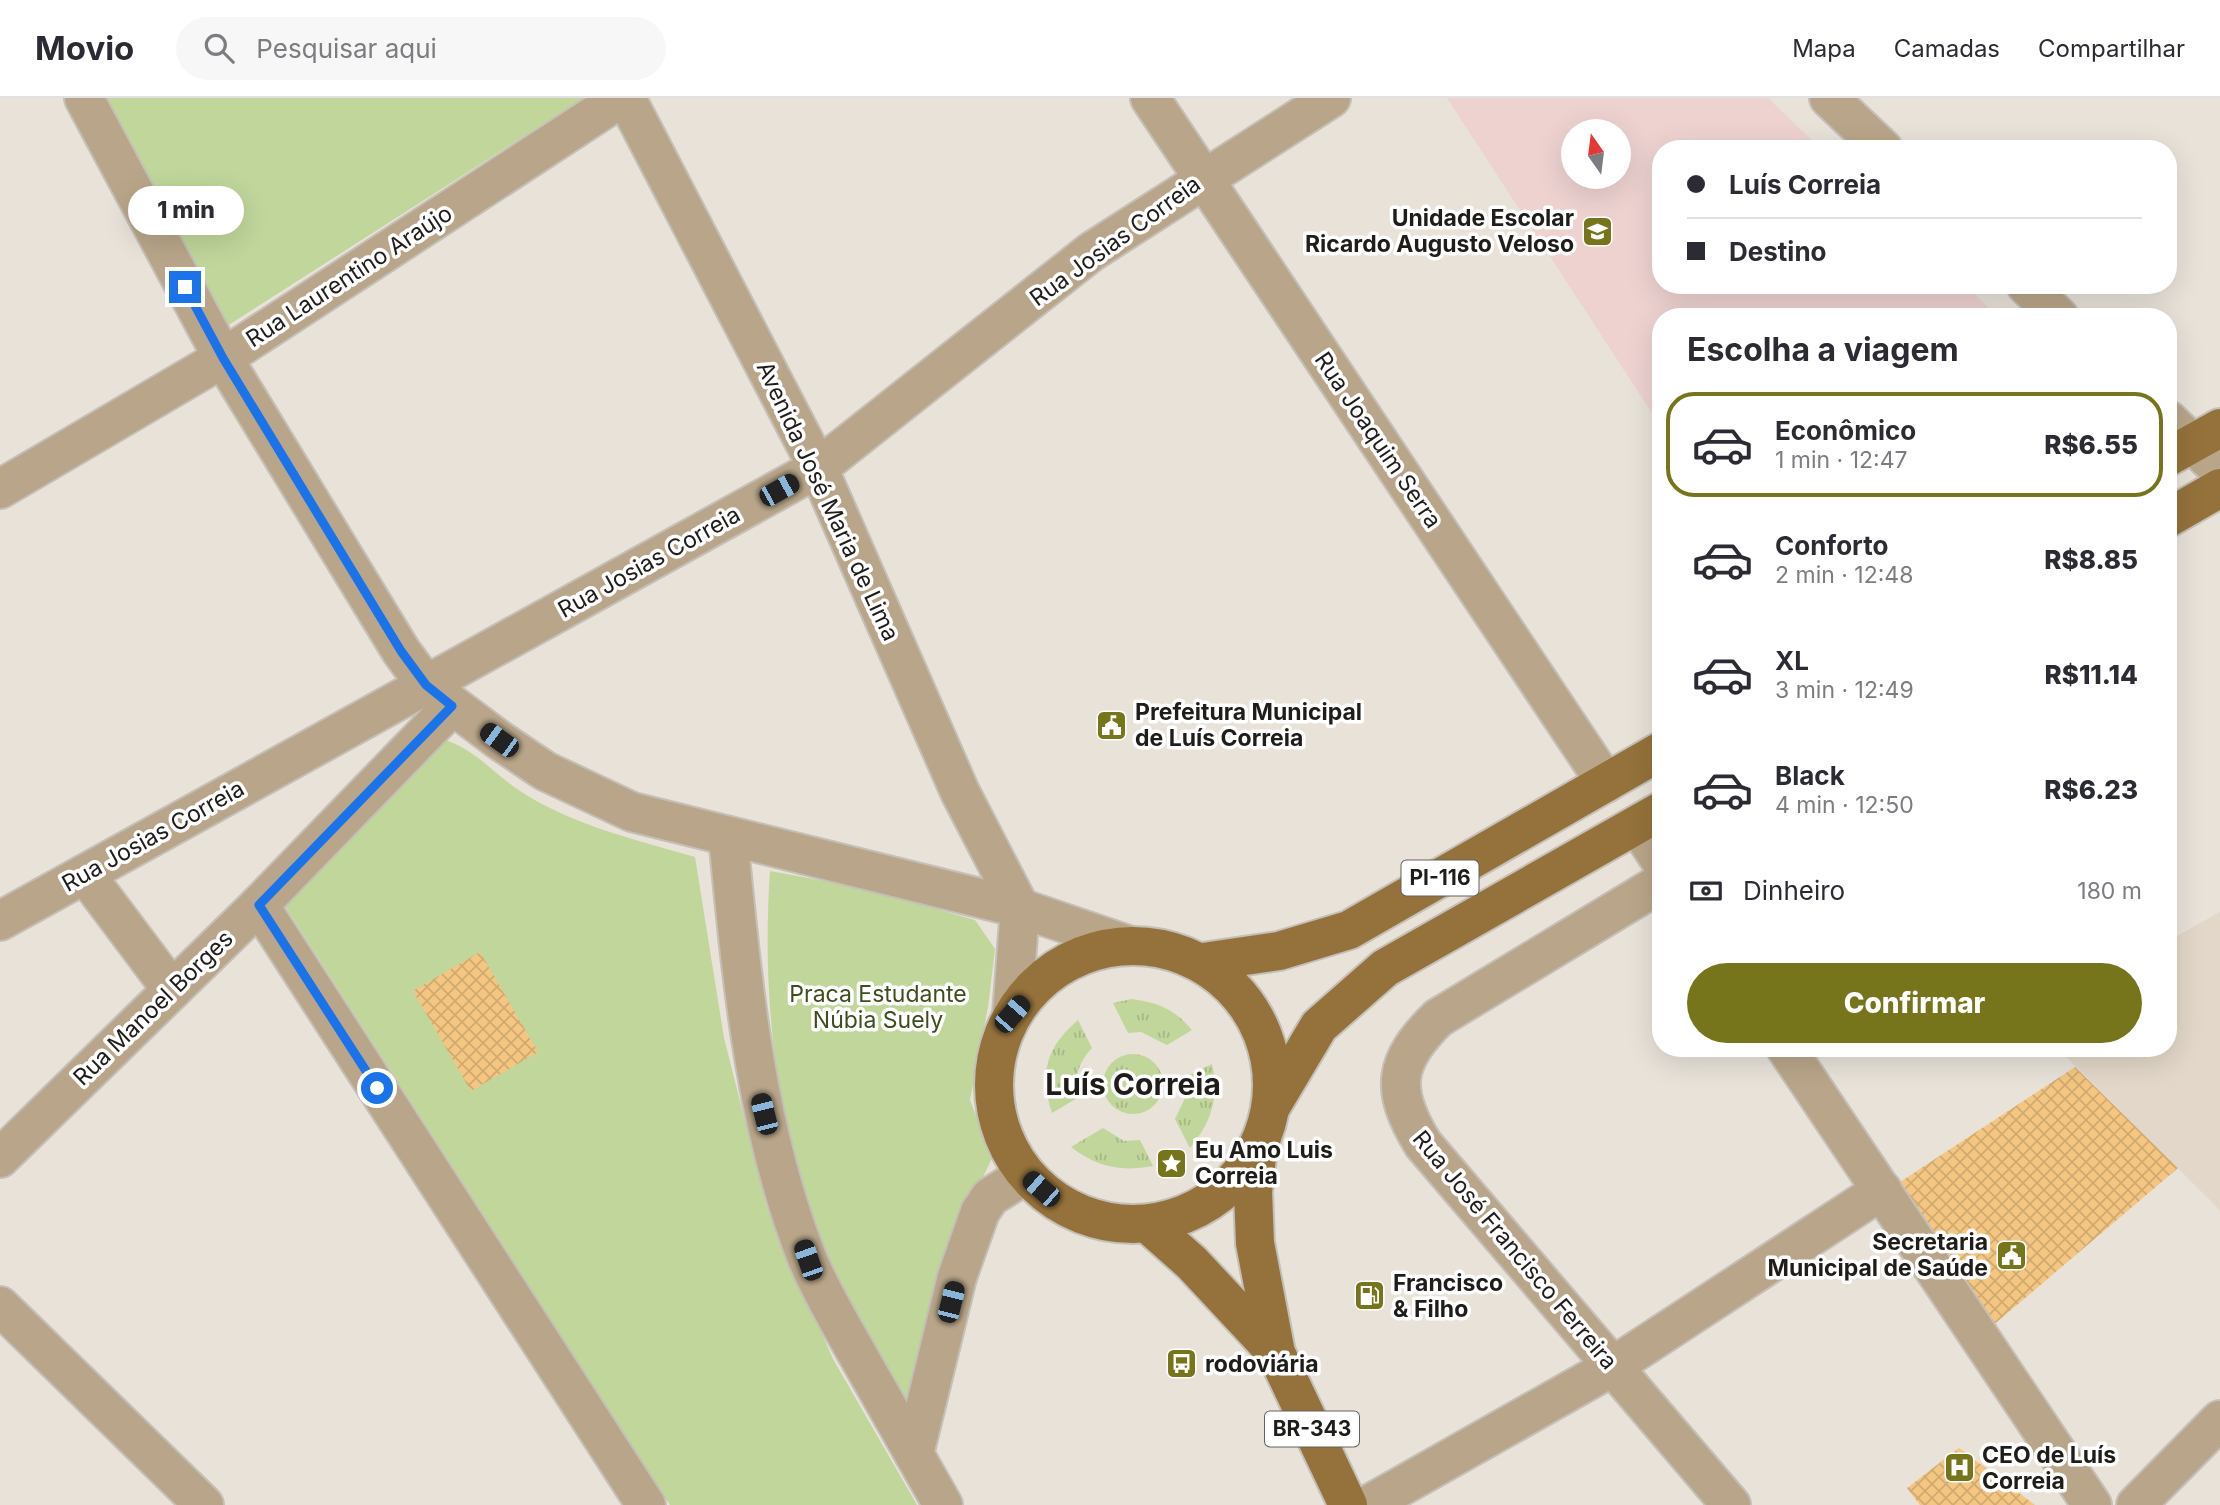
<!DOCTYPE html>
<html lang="pt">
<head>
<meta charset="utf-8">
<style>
	body { margin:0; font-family:Inter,sans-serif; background:#f7f7f7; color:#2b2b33; height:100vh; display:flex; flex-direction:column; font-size:26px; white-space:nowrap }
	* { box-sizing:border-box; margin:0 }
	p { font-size:23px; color:#7c7c81 }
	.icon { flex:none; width:38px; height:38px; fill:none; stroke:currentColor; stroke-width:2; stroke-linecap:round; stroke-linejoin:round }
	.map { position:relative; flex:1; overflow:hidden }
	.side { position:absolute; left:1652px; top:210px; width:525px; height:749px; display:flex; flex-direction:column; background:#fff; border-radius:28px; box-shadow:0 7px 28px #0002 }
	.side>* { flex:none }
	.top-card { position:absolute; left:1652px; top:42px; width:525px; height:154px; border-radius:28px; box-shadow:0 7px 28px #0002; display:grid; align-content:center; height:154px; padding:0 35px; background:#fff }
	.needle { width:46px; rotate:346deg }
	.fabs { position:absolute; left:1561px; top:21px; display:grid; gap:14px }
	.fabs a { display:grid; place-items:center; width:70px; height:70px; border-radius:50%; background:#fff; box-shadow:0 7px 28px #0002; font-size:35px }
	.end { position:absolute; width:32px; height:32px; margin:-16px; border:9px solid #1a73e8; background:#fff; box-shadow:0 0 0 4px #fff }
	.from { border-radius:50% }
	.bubble { position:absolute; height:49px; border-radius:24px; background:#fff; box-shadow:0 7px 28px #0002; font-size:23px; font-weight:800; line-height:49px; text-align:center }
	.car { position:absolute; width:21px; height:42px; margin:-21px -10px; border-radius:9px; box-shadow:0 0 5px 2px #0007; background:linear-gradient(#222 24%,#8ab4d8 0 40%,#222 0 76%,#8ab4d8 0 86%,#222 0) }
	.top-card b { display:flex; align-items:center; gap:24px; height:66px; font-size:26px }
	.top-card b+b { border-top:2px solid #e1e1e2 }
	.top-card i { width:18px; height:18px; background:#2b2b33 }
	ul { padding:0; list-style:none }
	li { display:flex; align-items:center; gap:21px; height:105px; margin:0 14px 10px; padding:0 21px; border:4px solid transparent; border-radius:28px }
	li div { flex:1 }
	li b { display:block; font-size:26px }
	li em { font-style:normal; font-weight:800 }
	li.selected { border-color:#76751b }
	li>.icon { width:63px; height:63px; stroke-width:1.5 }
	h2 { padding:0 35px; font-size:32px; line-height:84px }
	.pay { display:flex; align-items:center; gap:18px; height:77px; padding:0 35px; font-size:26px }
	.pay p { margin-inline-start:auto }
	.cta { display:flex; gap:14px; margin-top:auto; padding:14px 35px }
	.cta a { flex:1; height:80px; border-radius:42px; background:#76751b; color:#fff; font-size:28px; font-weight:800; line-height:80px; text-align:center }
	header { display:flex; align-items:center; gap:42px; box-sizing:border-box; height:98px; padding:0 35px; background:#fff; border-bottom:2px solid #e1e1e2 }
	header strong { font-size:33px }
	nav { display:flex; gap:38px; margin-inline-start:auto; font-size:24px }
	.search { width:490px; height:63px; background:#f7f7f7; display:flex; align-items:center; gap:18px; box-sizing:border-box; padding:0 24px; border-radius:38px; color:#7c7c81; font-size:26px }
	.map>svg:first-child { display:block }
	.education { fill:#edd2d0; fill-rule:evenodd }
	.built { fill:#e2d7c8 }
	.grass { fill:url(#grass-tufts) }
	.park { fill:#c0d69b }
	.building { fill:url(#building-cross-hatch) }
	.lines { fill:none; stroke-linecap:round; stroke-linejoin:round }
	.minor-casing { stroke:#c4bfb7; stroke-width:42 }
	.major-casing { stroke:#c4bfb7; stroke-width:42 }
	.minor { stroke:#b9a68a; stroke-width:38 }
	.major { stroke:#95723b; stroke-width:38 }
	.route { stroke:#1a73e8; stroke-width:9 }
	.labels { text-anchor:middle; stroke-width:7; stroke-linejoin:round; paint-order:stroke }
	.shield { fill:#fff; stroke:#62615f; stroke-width:2 }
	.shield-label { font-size:21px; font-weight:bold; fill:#1f1d1a }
	.poi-label { font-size:23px; font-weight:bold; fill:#1f1d1a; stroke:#fff; text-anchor:start }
	.street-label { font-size:23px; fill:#1f1d1a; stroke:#fff }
	.park-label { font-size:23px; fill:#3e4e1b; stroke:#fff }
	.district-label { font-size:30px; font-weight:bold; fill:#1f1d1a; stroke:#fff }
</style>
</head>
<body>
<header>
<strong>Movio</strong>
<div class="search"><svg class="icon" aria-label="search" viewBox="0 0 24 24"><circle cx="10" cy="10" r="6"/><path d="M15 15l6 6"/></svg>Pesquisar aqui</div>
<nav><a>Mapa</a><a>Camadas</a><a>Compartilhar</a></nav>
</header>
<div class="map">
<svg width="2220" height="1407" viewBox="0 0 2220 1407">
	<defs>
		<pattern id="grass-tufts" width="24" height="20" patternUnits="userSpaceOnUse" patternTransform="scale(1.75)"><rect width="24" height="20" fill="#c0d69b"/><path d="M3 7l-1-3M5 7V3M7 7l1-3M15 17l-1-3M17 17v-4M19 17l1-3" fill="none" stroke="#a5b785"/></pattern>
		<pattern id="building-cross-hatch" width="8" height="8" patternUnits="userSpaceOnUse" patternTransform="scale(1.75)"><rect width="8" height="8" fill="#f4c682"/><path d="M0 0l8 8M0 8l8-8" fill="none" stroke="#d1aa70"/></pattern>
	</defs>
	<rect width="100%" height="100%" fill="#e8e2d9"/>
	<path class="education" d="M1447 0H1768L1821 51H1661V187H1965L1998 219H1661V329ZM1573 33H1619V79H1573Z"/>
	<path class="built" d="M2220 814V1112L2057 950H2168V843Z"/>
	<g class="grass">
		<path d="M1132 901C1159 905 1174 911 1192 932L1167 947 1141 934 1128 935 1113 905Z"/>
		<path d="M1078 922 1092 950C1079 964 1073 980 1079 999L1052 1015C1039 974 1046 950 1078 922Z"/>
		<circle cx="1133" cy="986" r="30"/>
		<path d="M1212 966C1220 999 1211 1025 1190 1050L1175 1021 1185 1000V979Z"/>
		<path d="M1103 1030 1124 1043 1140 1042 1153 1068C1120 1074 1097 1069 1071 1049Z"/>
	</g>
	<g class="park">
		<path d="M105 0H584L227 228Z"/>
		<path d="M445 642C476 652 494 676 520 693 572 727 636 742 695 759L724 940 767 1110 833 1261 917 1407H670L285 808Z"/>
		<path d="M770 773 863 790 975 822 995 851 988 909 970 1002 992 1060 943 1164 906 1309C874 1249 836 1188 813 1124 774 1012 762 891 770 773Z"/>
	</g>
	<g class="building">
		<path d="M480 854 538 954 471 993 413 893Z"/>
		<path d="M2075 969 2178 1070 1991 1229 1900 1084Z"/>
		<path d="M1959 1350 2035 1407H1920L1907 1390Z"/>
	</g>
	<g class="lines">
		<defs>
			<g id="minor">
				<path d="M84 0 223 260 401 553 426 587 499 642 545 673 632 714 1020 810 1131 848"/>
				<path d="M626 0 818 370 960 694 1020 810"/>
				<path d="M1150 0 1606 685"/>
				<path d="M1829 0 1883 51"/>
				<path d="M2026 187 2059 219"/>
				<path d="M2168 322 2220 372"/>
				<path d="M0 391 223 260 621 0"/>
				<path d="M1637 727 1661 763"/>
				<path d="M728 738C742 881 754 1025 807 1160 821 1194 841 1227 859 1259 887 1308 915 1358 943 1407"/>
				<path d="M85 776 172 892"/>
				<path d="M1661 785 1438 920C1393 964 1390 992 1423 1046L1731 1407"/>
				<path d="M259 807 646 1407"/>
				<path d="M0 823 818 370 1091 154 1331 0"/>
				<path d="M1012 917 1020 810"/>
				<path d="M1786 950 2092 1407"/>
				<path d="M0 1060 259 807 452 608"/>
				<path d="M0 1208 204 1407"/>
				<path d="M914 1356 957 1179 980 1114 990 1099 1025 1077"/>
				<path d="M1368 1407 1612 1269 1882 1092"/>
				<path d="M2136 1407 2220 1322"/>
			</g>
			<g id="major">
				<path d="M2168 359 2220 330"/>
				<path d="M2168 420 2220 390"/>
				<circle cx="1133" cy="987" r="139"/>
				<path d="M1203 864 1279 853 1349 832 1661 653"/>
				<path d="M1272 1007 1319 928 1385 870 1661 713"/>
				<path d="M1258 1050 1253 1094 1255 1145 1276 1255 1348 1407"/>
				<path d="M1148 1126 1192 1165 1276 1255"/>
			</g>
		</defs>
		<use href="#minor" class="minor-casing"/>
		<use href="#major" class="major-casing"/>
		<use href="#minor" class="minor"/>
		<use href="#major" class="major"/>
	</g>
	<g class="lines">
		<path class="route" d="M185 189 223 260 401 553 426 587 452 608 259 807 377 990"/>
	</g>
	<defs>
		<symbol id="school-square" viewBox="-11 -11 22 22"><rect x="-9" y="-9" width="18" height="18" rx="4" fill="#76751b" stroke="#fff"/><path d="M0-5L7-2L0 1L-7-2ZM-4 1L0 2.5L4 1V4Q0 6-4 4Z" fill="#fff"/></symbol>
		<symbol id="civic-square" viewBox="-11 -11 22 22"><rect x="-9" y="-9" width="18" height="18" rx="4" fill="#76751b" stroke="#fff"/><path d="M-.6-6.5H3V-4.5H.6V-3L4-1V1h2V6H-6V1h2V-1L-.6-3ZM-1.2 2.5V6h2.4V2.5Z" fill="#fff"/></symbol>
		<symbol id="sight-square" viewBox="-11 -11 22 22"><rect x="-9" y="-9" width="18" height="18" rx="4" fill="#76751b" stroke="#fff"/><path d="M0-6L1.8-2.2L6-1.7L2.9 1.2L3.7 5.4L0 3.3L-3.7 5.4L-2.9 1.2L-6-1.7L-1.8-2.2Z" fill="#fff"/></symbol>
		<symbol id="fuel-square" viewBox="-11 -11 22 22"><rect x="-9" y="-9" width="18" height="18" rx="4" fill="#76751b" stroke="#fff"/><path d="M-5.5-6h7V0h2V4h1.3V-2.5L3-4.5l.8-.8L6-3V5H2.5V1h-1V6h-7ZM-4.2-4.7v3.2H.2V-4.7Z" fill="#fff"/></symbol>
		<symbol id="bus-square" viewBox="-11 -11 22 22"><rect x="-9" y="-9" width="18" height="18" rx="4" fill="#76751b" stroke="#fff"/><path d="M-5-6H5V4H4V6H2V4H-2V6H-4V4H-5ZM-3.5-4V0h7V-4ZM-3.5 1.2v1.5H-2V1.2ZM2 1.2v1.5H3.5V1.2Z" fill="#fff"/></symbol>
		<symbol id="hospital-square" viewBox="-11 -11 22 22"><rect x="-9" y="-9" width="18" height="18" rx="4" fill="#76751b" stroke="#fff"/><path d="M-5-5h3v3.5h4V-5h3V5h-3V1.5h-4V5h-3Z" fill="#fff"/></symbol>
	</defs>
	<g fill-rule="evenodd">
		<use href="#school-square" x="1580" y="116" width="35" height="35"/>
		<use href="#civic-square" x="1094" y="610" width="35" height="35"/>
		<use href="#sight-square" x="1154" y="1048" width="35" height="35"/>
		<use href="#civic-square" x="1994" y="1140" width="35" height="35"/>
		<use href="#fuel-square" x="1352" y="1180" width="35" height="35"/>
		<use href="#bus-square" x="1164" y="1248" width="35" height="35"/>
		<use href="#hospital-square" x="1942" y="1352" width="35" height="35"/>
	</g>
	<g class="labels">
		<g class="shield">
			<rect x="1401.5" y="762.5" width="77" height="35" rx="5"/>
			<rect x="1265" y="1313.5" width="94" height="35" rx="5"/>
		</g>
		<g class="shield-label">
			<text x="1440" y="787">PI-116</text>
			<text x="1312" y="1338">BR-343</text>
		</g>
		<g class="poi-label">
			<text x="1574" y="128" text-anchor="end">Unidade Escolar<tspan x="1574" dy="26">Ricardo Augusto Veloso</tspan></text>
			<text x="1135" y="622">Prefeitura Municipal<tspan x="1135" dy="26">de Luís Correia</tspan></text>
			<text x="1195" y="1060">Eu Amo Luis<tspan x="1195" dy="26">Correia</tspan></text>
			<text x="1988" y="1152" text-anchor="end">Secretaria<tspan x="1988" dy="26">Municipal de Saúde</tspan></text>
			<text x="1393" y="1193">Francisco<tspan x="1393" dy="26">&amp; Filho</tspan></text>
			<text x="1205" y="1274">rodoviária</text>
			<text x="1982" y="1365">CEO de Luís<tspan x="1982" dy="26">Correia</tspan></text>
		</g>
		<g class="street-label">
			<text transform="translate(1115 143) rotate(-36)" y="8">Rua Josias Correia</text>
			<text transform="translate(349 178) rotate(-33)" y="8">Rua Laurentino Araújo</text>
			<text transform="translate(1378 342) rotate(56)" y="8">Rua Joaquim Serra</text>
			<text transform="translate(828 403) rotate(65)" y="8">Avenida José Maria de Lima</text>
			<text transform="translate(649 464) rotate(-29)" y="8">Rua Josias Correia</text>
			<text transform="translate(153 738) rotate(-29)" y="8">Rua Josias Correia</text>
			<text transform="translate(153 910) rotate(-44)" y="8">Rua Manoel Borges</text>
			<text transform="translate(1515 1152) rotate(50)" y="8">Rua José Francisco Ferreira</text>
		</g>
		<g class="park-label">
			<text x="878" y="904">Praca Estudante<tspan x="878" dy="26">Núbia Suely</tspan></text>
		</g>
		<g class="district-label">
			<text x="1133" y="997">Luís Correia</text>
		</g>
	</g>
</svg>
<div class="fabs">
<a><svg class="needle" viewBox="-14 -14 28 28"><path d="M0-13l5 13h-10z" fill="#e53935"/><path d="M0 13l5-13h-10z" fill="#7c7c81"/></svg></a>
</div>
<i class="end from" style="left:377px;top:990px"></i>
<i class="end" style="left:185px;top:189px"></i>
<div class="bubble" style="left:128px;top:88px;width:116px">1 min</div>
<i class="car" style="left:779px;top:392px;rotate:61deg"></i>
<i class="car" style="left:499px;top:642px;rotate:306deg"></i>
<i class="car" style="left:1012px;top:916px;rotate:41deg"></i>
<i class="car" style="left:764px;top:1016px;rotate:346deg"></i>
<i class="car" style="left:1041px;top:1091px;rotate:311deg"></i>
<i class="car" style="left:808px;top:1162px;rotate:341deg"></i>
<i class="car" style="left:951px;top:1204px;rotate:14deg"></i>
<div class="top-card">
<b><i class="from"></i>Luís Correia</b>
<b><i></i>Destino</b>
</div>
<section class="side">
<h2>Escolha a viagem</h2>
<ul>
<li class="selected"><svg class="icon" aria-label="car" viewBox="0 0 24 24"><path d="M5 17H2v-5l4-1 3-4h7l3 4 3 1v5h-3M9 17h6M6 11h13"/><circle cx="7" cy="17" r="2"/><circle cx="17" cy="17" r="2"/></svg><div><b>Econômico</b><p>1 min · 12:47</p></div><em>R$6.55</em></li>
<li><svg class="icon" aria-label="car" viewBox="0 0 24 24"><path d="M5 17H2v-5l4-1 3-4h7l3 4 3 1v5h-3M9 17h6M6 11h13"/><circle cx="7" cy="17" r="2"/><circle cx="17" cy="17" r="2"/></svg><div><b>Conforto</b><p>2 min · 12:48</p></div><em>R$8.85</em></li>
<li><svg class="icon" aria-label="car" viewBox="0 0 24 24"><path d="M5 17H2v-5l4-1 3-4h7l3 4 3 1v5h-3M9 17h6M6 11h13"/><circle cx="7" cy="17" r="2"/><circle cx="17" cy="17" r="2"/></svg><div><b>XL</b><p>3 min · 12:49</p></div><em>R$11.14</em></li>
<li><svg class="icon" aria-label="car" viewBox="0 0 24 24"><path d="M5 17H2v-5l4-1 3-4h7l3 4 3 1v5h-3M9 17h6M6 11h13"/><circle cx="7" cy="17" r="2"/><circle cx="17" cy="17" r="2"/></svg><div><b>Black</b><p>4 min · 12:50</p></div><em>R$6.23</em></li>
</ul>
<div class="pay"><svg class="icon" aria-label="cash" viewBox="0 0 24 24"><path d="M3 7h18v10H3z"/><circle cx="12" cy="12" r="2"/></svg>Dinheiro<p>180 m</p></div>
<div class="cta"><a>Confirmar</a></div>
</section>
</div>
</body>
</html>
